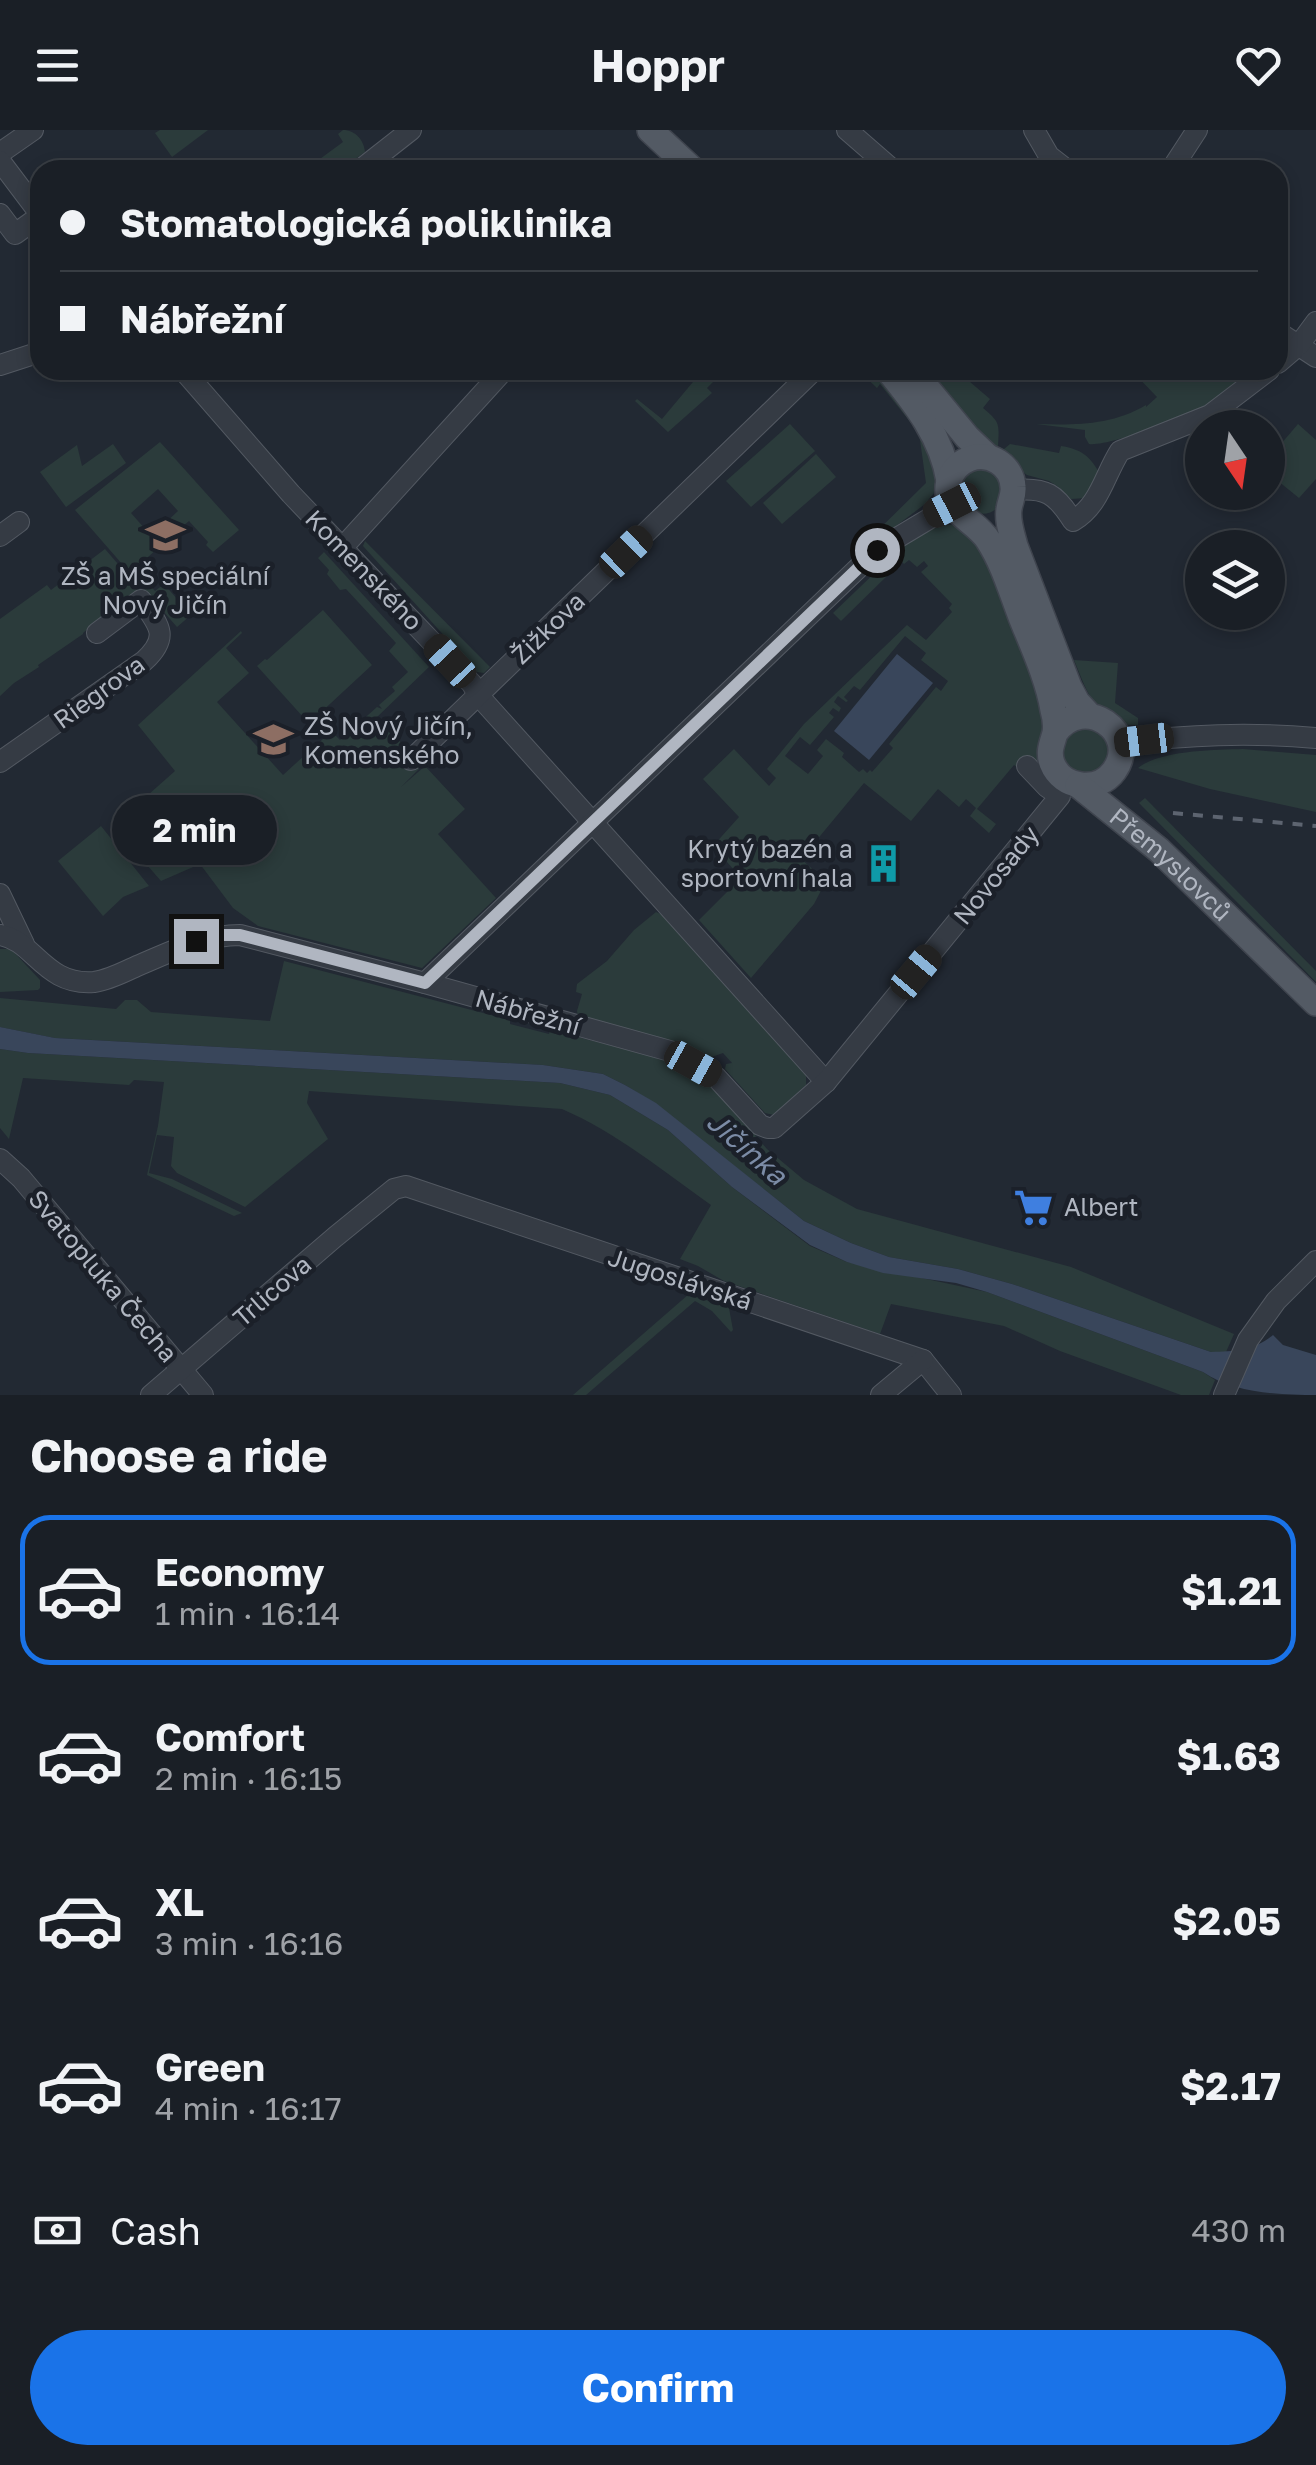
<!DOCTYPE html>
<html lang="en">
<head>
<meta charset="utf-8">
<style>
	body { margin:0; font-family:"Golos Text",sans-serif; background:#23272e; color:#f1f3f6; height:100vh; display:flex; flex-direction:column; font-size:38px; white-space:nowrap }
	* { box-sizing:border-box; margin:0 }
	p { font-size:32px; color:#9fa2a7 }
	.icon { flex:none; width:55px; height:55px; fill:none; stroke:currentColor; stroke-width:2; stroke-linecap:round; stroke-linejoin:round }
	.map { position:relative; height:1265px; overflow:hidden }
	.sheet { display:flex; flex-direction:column; background:#1a1f26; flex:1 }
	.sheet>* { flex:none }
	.guide { position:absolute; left:30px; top:30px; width:1258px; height:220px; border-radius:30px; box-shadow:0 5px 15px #0003,0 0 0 2px #383d43; display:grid; align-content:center; height:220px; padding:0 30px; background:#1a1f26 }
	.needle { width:65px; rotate:167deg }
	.tools { position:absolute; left:1185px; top:280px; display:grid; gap:20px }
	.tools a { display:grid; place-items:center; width:100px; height:100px; border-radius:50%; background:#1a1f26; box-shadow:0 5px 15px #0003,0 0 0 2px #383d43; font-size:50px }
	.end { position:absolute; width:45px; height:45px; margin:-22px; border:12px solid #b0b6c1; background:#111; box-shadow:0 0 0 5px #111 }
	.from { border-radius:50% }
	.bubble { position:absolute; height:70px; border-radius:35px; background:#1a1f26; box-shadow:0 5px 15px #0003,0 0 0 2px #383d43; font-size:32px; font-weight:700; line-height:70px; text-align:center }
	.car { position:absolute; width:30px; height:60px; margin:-30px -15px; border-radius:12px; box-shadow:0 0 8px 2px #0007; background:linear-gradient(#222 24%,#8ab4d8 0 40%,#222 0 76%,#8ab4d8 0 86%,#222 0) }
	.guide b { display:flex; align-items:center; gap:35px; height:95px; font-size:38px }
	.guide b+b { border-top:2px solid #383d43 }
	.guide i { width:25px; height:25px; background:#f1f3f6 }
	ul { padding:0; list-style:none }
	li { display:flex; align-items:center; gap:30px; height:150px; margin:0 20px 15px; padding:0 10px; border:5px solid transparent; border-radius:30px }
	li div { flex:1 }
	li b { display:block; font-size:38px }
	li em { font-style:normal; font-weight:700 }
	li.on { border-color:#1a73e8 }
	li>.icon { width:90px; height:90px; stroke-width:1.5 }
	h2 { padding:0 30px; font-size:45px; line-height:120px }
	.pay { display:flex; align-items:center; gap:25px; height:110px; padding:0 30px; font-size:38px }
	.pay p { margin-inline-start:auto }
	.cta { display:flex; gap:20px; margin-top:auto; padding:20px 30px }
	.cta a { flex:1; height:115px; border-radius:60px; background:#1a73e8; color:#fff; font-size:40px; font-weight:700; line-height:115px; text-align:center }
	header { display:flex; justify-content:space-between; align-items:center; height:130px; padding:0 30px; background:#1a1f26; font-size:45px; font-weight:700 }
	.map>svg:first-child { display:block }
	.green { fill:#2b3b3b; fill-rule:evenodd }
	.water { fill:#39465b }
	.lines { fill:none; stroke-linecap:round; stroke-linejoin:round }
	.minor-casing { stroke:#535962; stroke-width:22 }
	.major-casing { stroke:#3f444e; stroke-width:28 }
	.minor { stroke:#353b44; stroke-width:20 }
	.major { stroke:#535a64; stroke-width:25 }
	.rail { stroke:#5d6470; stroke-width:4; stroke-dasharray:10 10; stroke-linecap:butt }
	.route { stroke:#b0b6c1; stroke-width:12 }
	.labels { text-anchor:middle; stroke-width:9; stroke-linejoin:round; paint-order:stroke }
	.street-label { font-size:25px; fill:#b0b6c1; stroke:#1b2029 }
	.poi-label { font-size:25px; fill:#b0b6c1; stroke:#1b2029; text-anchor:start }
	.water-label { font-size:28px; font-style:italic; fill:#7c8ca6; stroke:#1b2029 }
</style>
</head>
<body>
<header><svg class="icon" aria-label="menu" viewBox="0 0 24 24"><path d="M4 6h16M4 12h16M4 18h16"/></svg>Hoppr<svg class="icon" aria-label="heart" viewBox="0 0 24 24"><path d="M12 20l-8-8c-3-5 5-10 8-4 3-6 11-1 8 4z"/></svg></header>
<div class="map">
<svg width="1316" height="1265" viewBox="0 0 1316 1265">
	<rect width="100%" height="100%" fill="#222933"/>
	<g class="green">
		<path d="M160 0H208L172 27 155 3Z"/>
		<path d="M343 0C355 0 364 10 365 22L340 40H305L343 12 338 4Z"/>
		<path d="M703 240H725L707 258 712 263 668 302 635 271 637 269 662 289Z"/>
		<path d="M858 240H882L919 290 939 357 925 374 859 424 857 421 926 353 919 303 880 254 877 258Z"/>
		<path d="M924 240H956L990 269 983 278C1001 293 999 294 998 317L1004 319 1010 314 1059 323 1061 316C1080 319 1089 325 1099 342L1086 368 1071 369 1057 356 1049 351 1027 345 995 321Z"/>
		<path d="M1131 240H1259C1245 251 1230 264 1215 273 1195 284 1109 317 1089 314L1085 307V300L1036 294C1073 295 1111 296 1146 275V277L1157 267Z"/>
		<path d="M790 294 815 321 751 377 726 351Z"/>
		<path d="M1298 294 1316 310V349L1299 368 1268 343V329Z"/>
		<path d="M160 312 239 400 213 422 206 415 208 412 189 391 171 406 162 396 178 381 158 359 131 383 160 416 135 439 155 461 164 454 191 485 177 497 75 380Z"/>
		<path d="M113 314 126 333 66 377 40 342 77 315 82 336Z"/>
		<path d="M816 324 836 347 782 394 763 373Z"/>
		<path d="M975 334 1000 342 1003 373C988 389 977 385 960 375L957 349Z"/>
		<path d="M958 394 974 402 1044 563 1047 636 1023 641 1014 635 977 679 996 694 989 703 970 686 976 678 966 669 959 677 938 659 911 691 864 653 801 729 826 751 814 774 751 848 699 790 741 748 713 716 739 687 703 649 734 619 769 656 776 648 767 639 804 594 907 495 926 510 952 482 949 478 952 474 921 442 928 436 924 431 917 437 909 430 904 434 893 422C914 408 932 395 958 394ZM905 506 926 523 921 530 948 551 941 561 936 557 889 614 893 618 872 642 870 640 867 643 863 639 859 642 842 627 844 623 826 609 817 620 823 626 808 644 785 626 800 607 810 615 834 587 829 583 833 578 839 582 841 578 834 572 838 566 846 572 848 571 844 567 854 556 860 560Z"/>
		<path d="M365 411 490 537 484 543 477 542 363 416Z"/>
		<path d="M105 419 143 463 94 499 91 496 83 503V504L38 535 39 537 14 553 0 566V489L47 455 51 460Z"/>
		<path d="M324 422 429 537 375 589 407 618 404 622 419 639 401 657 425 636 465 679 438 704 496 768 422 838 258 796 233 778 200 734 161 751 113 696 175 641 138 595 241 501 242 503 226 518 249 543 217 572 283 645 306 624 309 627 313 623 311 620 323 609 257 536 265 529 267 530 323 480 372 535 317 586 328 598 327 600 329 603 332 602 340 610 377 577 382 579 379 575 395 561 392 557 408 542 389 521 396 513 346 459 340 460 327 444 329 440 318 428Z"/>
		<path d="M882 436 890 443 841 491 833 483Z"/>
		<path d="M1074 530 1118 533 1115 573 1138 588V595C1097 597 1087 561 1074 530Z"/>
		<circle cx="1086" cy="621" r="23"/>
		<path d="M1243 619 1316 625V682L1210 659 1138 638C1161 620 1214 620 1243 619Z"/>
		<path d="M1145 668 1316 841V852L1139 673Z"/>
		<path d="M101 696 149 756 123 767 103 786 58 731Z"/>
		<path d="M656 782 663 785 806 945V955L774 985 765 983 725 939 726 934 732 933 723 923 703 930 578 888 577 881 582 864 576 862 577 854 607 831 634 800Z"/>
		<path d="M0 819H11L40 850V858L38 860 0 862Z"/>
		<path d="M284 831 510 890V894L549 904 550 900 668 930 715 957 758 999 755 1005 767 1019 804 1050 857 1079 1071 1137 1234 1204 1226 1222H1211L1012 1154 958 1139 889 1127 851 1113 804 1091 656 974 625 955 603 944 543 935 55 908 0 897V868L116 879 125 870H137L151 882 270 891Z"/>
		<path d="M0 919 28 923 560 953 610 965 668 1000 732 1057 810 1116 847 1132 987 1162 1203 1242 1215 1250 1209 1265H1181L1060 1221 1004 1196 891 1174 880 1204 724 1151 698 1136 680 1129 711 1075C663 1041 617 1003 562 979L309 961 307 973 328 1009 245 1077 177 1043 171 1036 174 1007 157 1005 149 1043 172 1049 242 1083 234 1086 147 1045 158 996 164 952 134 950 129 955 23 948 9 1009 0 998Z"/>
		<path d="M689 1164 729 1178 733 1200 731 1202 712 1181 695 1171 586 1265H573Z"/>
	</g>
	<g class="water">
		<path d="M897 524 933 553 869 630 834 601Z"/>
		<path d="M0 897 55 908 543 935 603 944 625 955 656 973 804 1091 851 1113 889 1127 958 1139 1012 1154 1211 1222C1233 1222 1256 1220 1273 1205L1283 1215 1316 1225V1265C1280 1265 1233 1263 1203 1242L987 1162 956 1153 883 1143 847 1132 810 1115 732 1057 668 1000 610 965 560 953 28 923 0 919Z"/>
	</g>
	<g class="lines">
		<defs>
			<g id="minor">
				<path d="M847 0 893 40"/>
				<path d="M1034 0 1049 26 1067 40"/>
				<path d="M0 23 33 0"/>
				<path d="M0 31 40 84"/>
				<path d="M360 40 411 0"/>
				<path d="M1171 40 1197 0"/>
				<path d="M0 84 15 104 40 86"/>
				<path d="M1278 202 1316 227"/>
				<path d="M1278 233 1299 215 1316 192"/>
				<path d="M0 235 40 222"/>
				<path d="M183 240 291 364 472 554 478 565 826 952"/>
				<path d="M1014 360C1046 357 1056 364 1073 391 1100 375 1104 346 1120 321L1210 285 1269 240"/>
				<path d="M0 406 19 392"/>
				<path d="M343 417 504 240"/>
				<path d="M1120 613C1190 605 1246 602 1316 608"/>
				<path d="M411 630 814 240"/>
				<path d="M0 632 144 531C170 507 160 496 141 470L97 503"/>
				<path d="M0 764 24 814"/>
				<path d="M0 805C34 810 44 856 94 852 109 850 124 842 137 836 171 822 202 805 240 805L425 853 670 921 716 947 760 995 768 998H774L826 952 1060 666 1047 657 1027 636"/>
				<path d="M425 853 877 420 952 375"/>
				<path d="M0 1029 21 1048 203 1265"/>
				<path d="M151 1265 335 1107 394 1059 406 1056 923 1230 951 1265"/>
				<path d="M881 1265 923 1230"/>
				<path d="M1224 1265 1248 1210 1276 1171 1316 1131"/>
			</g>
			<g id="major">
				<path d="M650 0 693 40"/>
				<path d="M888 240C915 273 942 307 949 351"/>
				<path d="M912 240 967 307 988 327"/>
				<path d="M1055 603C1084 562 1141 603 1114 641 1098 663 1062 659 1052 633 1048 621 1052 614 1055 603 1056 597 1055 587 1053 580 1048 549 1033 517 1021 487 1011 461 1003 433 988 410 975 389 941 381 949 351 952 341 959 333 969 329 989 321 1012 335 1013 357 1014 365 1010 371 1009 379 1007 391 1012 404 1015 416L1069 557 1077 572 1089 585"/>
				<path id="s1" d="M1078 655 1159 720 1316 873"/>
			</g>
		</defs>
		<use href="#minor" class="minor-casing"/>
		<use href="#major" class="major-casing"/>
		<use href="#minor" class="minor"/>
		<use href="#major" class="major"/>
		<path class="rail" d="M1173 683 1316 696"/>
	</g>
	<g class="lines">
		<path class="route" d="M196 811 219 805H240L425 853 877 420"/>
	</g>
	<defs>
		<symbol id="school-bare" viewBox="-9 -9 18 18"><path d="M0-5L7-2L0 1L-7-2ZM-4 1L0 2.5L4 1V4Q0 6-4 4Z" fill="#8d6e63" stroke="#1b2029" stroke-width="2.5" paint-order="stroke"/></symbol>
		<symbol id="building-bare" viewBox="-9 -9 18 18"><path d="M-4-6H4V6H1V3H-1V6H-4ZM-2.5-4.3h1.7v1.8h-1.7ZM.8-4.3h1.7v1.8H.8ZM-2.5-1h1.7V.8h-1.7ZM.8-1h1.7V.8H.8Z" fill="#0f9aa8" stroke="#1b2029" stroke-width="2.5" paint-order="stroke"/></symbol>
		<symbol id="supermarket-bare" viewBox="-9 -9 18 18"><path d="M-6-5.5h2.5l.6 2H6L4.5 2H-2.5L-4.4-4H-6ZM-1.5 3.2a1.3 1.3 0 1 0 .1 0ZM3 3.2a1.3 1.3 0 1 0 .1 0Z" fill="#3f7fe0" stroke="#1b2029" stroke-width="2.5" paint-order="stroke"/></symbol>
	</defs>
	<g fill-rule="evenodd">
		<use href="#school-bare" x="138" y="378" width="55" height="55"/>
		<use href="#school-bare" x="246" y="582" width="55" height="55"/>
		<use href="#building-bare" x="856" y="706" width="55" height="55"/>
		<use href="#supermarket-bare" x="1006" y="1050" width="55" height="55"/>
	</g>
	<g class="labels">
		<g class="street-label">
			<text transform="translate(364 440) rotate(46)" y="9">Komenského</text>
			<text transform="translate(548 498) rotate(-44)" y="9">Žižkova</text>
			<text transform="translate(99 562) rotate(-36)" y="9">Riegrova</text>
			<text dy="9" stroke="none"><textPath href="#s1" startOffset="122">Přemyslovců</textPath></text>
			<text transform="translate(996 745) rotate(-51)" y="9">Novosady</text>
			<text transform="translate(528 882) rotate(16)" y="9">Nábřežní</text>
			<text transform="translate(103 1146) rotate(50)" y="9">Svatopluka Čecha</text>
			<text transform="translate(680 1149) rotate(18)" y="9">Jugoslávská</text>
			<text transform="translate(272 1161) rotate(-41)" y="9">Trlicova</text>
		</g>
		<g class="poi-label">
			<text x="165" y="455" text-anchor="middle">ZŠ a MŠ speciální<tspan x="165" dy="29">Nový Jičín</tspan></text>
			<text x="304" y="605">ZŠ Nový Jičín,<tspan x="304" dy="29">Komenského</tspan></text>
			<text x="853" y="728" text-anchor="end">Krytý bazén a<tspan x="853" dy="29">sportovní hala</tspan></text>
			<text x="1064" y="1086">Albert</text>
		</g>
		<g class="water-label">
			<text transform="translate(747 1018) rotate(41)" y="10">Jičínka</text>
		</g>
	</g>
</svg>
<div class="tools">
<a><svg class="needle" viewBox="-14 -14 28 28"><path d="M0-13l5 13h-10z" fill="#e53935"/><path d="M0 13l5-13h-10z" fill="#9fa2a7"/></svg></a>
<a><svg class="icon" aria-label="layers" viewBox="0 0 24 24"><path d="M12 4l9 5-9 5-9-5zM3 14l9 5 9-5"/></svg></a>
</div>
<i class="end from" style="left:877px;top:420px"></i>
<i class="end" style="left:196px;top:811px"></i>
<div class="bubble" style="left:112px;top:665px;width:165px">2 min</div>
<i class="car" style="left:952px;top:375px;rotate:243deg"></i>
<i class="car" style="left:626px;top:422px;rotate:46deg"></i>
<i class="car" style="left:450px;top:531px;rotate:317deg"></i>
<i class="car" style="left:1144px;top:610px;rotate:263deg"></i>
<i class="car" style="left:916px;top:842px;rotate:40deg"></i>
<i class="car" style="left:693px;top:934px;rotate:119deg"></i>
<div class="guide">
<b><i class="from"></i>Stomatologická poliklinika</b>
<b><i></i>Nábřežní</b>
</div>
</div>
<section class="sheet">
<h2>Choose a ride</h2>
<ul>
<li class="on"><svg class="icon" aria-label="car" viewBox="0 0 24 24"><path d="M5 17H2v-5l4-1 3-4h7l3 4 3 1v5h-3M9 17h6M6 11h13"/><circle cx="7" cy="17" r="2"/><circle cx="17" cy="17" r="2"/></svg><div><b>Economy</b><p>1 min · 16:14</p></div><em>$1.21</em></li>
<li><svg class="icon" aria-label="car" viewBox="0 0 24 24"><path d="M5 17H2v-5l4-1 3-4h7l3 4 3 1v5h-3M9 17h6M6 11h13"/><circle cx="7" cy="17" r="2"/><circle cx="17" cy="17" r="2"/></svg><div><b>Comfort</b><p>2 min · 16:15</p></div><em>$1.63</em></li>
<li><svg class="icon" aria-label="car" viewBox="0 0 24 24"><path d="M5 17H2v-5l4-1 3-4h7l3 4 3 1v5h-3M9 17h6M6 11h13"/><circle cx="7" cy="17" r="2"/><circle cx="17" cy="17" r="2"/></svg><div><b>XL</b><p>3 min · 16:16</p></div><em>$2.05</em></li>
<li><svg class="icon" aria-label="car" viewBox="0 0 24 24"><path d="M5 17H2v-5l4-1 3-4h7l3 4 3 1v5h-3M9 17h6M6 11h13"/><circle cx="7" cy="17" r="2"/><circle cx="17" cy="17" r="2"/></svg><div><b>Green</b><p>4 min · 16:17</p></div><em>$2.17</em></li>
</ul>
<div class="pay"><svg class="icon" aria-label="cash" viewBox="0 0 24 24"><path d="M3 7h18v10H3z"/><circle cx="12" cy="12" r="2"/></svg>Cash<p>430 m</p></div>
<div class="cta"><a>Confirm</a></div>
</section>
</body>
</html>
